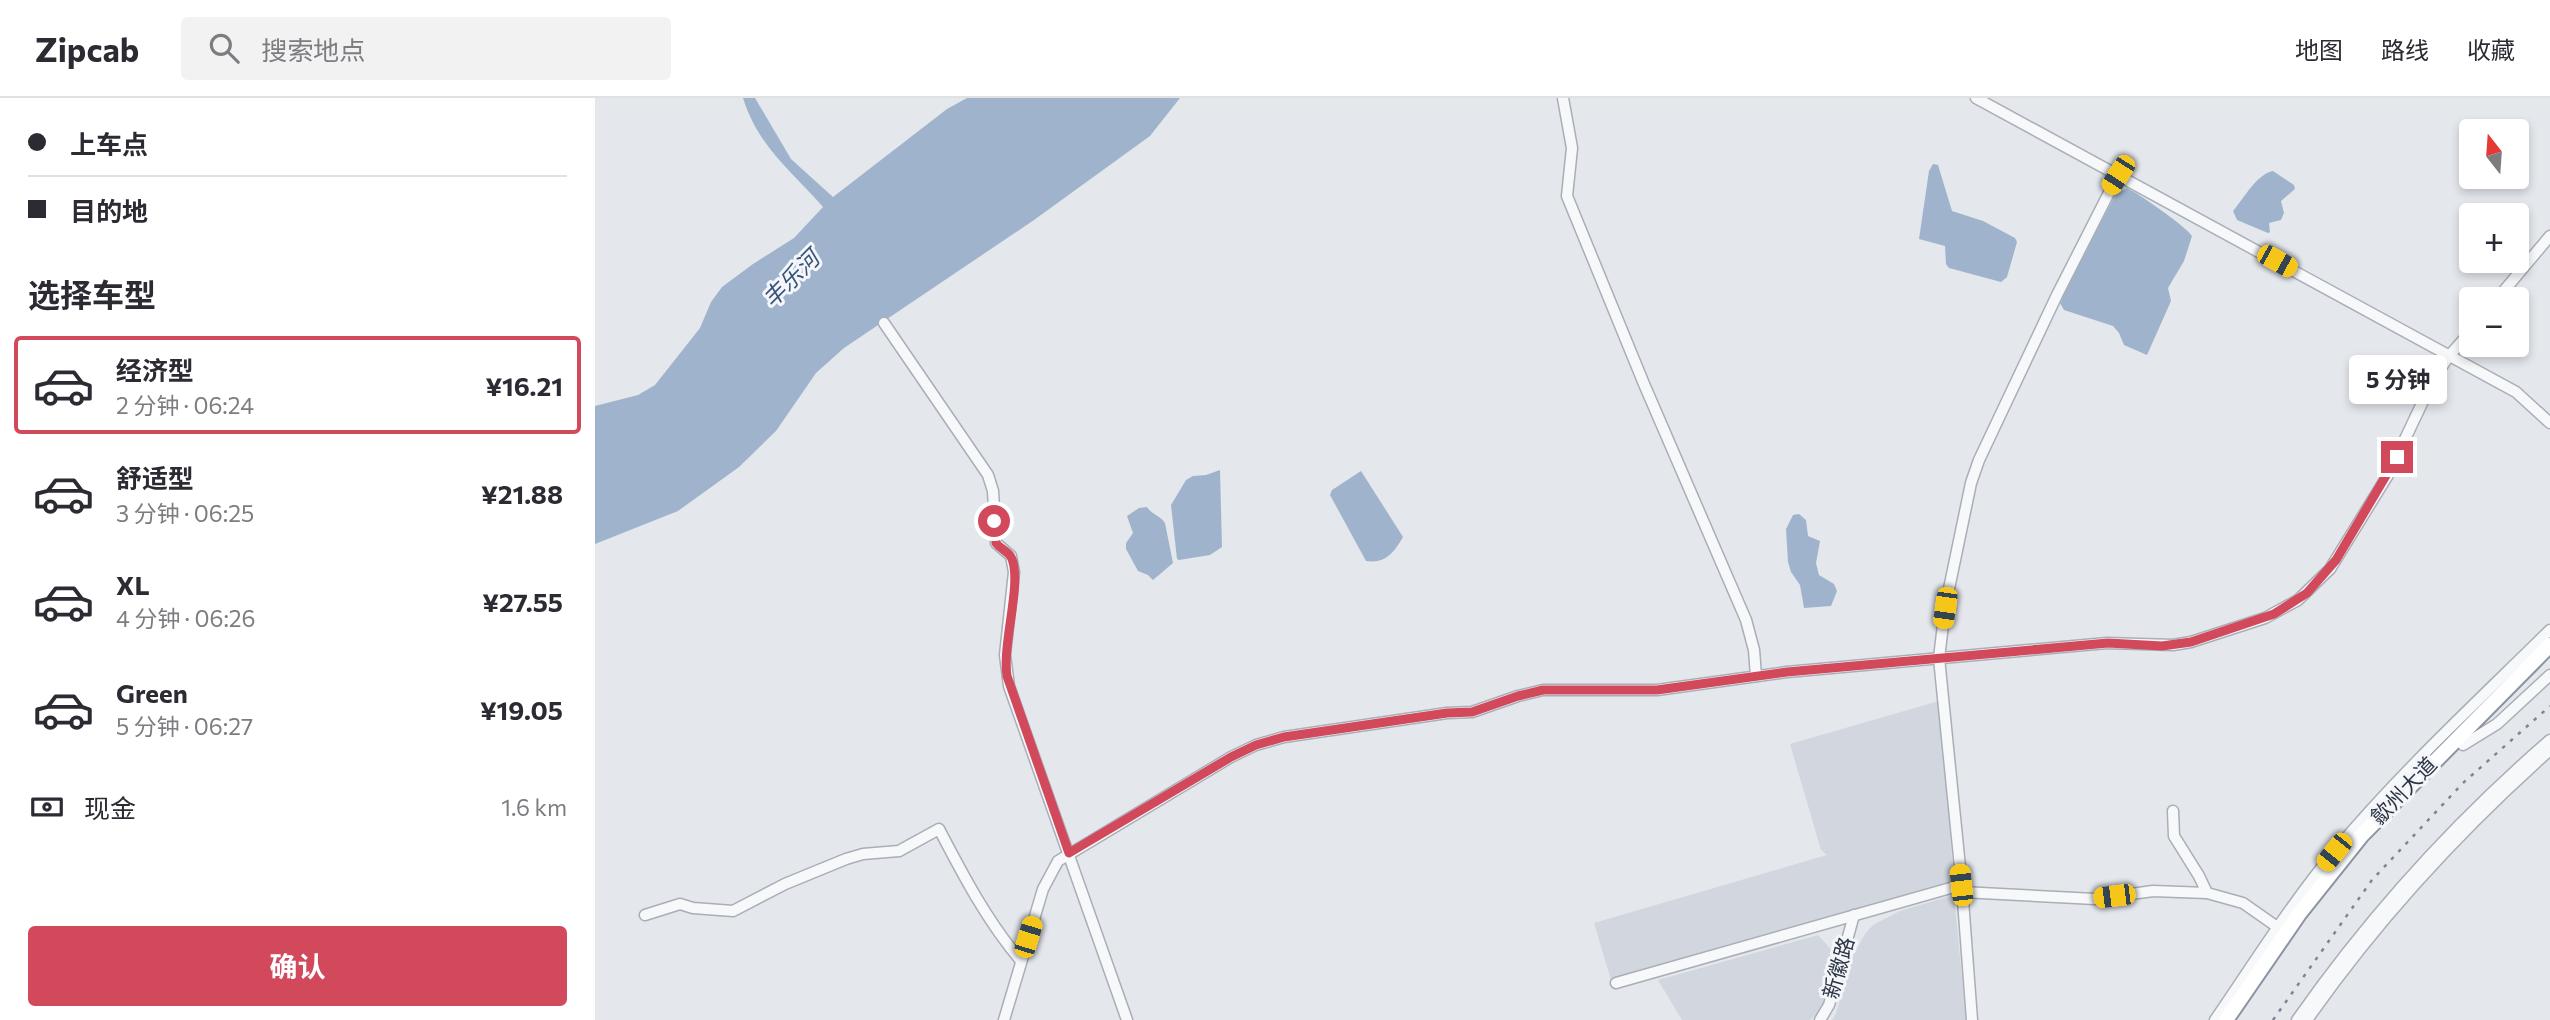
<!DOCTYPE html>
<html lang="zh">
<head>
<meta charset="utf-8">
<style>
	body { margin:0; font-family:Commissioner,"Noto Sans SC",sans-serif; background:#f2f2f3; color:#2b2b33; height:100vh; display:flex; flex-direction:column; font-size:26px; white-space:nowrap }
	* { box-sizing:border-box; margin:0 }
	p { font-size:23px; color:#7c7c81 }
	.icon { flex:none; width:38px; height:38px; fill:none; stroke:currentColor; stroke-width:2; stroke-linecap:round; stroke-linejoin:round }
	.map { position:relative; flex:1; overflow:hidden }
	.panel { display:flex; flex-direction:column; background:#fff; width:595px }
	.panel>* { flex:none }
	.top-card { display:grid; align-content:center; height:154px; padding:0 28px; background:#fff }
	.needle { width:46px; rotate:343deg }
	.buttons { position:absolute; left:1864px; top:21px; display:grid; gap:14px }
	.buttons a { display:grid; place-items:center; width:70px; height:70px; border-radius:7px; background:#fff; box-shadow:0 4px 10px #0003; font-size:35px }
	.end { position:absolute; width:32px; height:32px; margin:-16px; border:9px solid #d1495b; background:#fff; box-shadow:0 0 0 4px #fff }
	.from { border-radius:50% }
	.bubble { position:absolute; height:49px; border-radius:7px; background:#fff; box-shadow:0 4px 10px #0003; font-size:23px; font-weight:700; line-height:49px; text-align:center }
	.car { position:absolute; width:21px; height:42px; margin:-21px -10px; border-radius:9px; box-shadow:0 0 5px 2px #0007; background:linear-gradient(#f5c518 24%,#345 0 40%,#f5c518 0 76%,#345 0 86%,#f5c518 0) }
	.top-card b { display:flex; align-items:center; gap:24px; height:66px; font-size:26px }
	.top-card b+b { border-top:2px solid #e1e1e2 }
	.top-card i { width:18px; height:18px; background:#2b2b33 }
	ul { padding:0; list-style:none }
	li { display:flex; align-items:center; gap:21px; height:98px; margin:0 14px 10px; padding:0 14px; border:4px solid transparent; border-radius:7px }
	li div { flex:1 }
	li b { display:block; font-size:26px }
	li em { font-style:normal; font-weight:700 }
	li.active { border-color:#d1495b }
	li>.icon { width:63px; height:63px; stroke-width:1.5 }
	h2 { padding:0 28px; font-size:32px; line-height:84px }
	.pay { display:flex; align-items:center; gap:18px; height:77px; padding:0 28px; font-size:26px }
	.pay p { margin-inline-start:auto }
	.cta { display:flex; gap:14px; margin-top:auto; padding:14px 28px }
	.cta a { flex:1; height:80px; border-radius:7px; background:#d1495b; color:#fff; font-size:28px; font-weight:700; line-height:80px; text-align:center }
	header { display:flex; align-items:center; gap:42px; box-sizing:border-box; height:98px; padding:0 35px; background:#fff; border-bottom:2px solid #e1e1e2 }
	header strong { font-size:33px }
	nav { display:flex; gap:38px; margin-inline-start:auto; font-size:24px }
	.search { width:490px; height:63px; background:#f2f2f3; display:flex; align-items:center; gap:18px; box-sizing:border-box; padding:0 24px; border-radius:7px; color:#7c7c81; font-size:26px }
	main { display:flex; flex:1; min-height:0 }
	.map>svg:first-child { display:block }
	.built { fill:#d2d6de }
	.water { fill:#9fb4cc }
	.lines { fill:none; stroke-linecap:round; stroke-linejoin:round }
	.minor-casing { stroke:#a9aeb7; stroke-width:13 }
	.highway-casing { stroke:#8b94a3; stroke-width:18 }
	.minor { stroke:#f7f8fa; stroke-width:10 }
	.highway { stroke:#fff; stroke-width:14 }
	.rail { stroke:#7d8696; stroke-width:2.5; stroke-dasharray:3.5 7; stroke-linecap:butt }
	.route { stroke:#d1495b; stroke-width:9 }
	.labels { text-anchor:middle; stroke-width:6; stroke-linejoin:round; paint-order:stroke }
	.street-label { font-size:21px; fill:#2b3445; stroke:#f4f6f9 }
	.water-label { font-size:23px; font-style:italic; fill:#34527a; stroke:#f4f6f9 }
</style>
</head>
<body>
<header>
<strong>Zipcab</strong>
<div class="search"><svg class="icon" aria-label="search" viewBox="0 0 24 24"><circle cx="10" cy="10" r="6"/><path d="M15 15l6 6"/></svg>搜索地点</div>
<nav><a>地图</a><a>路线</a><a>收藏</a></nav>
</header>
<main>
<section class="panel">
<div class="top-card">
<b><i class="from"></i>上车点</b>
<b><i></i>目的地</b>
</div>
<h2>选择车型</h2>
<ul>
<li class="active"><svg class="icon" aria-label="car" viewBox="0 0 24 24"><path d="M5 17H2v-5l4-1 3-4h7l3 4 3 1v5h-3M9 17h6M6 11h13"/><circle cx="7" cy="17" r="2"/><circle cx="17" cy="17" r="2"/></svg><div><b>经济型</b><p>2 分钟 · 06:24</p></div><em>¥16.21</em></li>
<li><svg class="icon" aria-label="car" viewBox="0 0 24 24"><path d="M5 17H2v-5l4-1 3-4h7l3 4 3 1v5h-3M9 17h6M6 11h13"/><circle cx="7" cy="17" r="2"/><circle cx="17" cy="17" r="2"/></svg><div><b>舒适型</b><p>3 分钟 · 06:25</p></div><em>¥21.88</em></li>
<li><svg class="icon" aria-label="car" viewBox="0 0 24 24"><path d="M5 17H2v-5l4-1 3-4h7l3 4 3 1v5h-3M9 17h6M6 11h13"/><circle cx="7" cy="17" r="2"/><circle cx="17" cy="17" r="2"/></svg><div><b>XL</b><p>4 分钟 · 06:26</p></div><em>¥27.55</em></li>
<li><svg class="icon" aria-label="car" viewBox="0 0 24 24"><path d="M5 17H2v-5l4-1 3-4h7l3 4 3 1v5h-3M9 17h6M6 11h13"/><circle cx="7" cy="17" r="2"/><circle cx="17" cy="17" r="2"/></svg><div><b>Green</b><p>5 分钟 · 06:27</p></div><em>¥19.05</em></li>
</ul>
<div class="pay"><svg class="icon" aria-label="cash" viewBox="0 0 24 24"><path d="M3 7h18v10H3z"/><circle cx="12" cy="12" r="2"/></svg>现金<p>1.6 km</p></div>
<div class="cta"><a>确认</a></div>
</section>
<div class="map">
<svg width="1955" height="922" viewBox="0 0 1955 922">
	<rect width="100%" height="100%" fill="#e4e7ec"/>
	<g class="built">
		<path d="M1344 603 1359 782 1016 882 999 825 1232 757 1226 752 1195 646Z"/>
		<path d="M1359 797 1371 922H1237L1241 915 1259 856 1270 836 1278 827 1305 813Z"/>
		<path d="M1223 837 1242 858 1226 912 1215 922H1087L1063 882Z"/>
	</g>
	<g class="water">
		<path d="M148 0H160L196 61 238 99 352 11 372 0H585L555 38 439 122 249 250 221 275 181 333 144 369 83 413 0 446V308L43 297 60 287 105 230 116 204 127 189 158 166 199 140 228 109C195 71 164 50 148 0Z"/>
		<path d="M1338 66 1343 67 1357 113 1388 123 1420 140 1422 144 1412 179 1406 184 1354 170 1351 166 1350 148 1324 141 1334 73Z"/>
		<path d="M1678 73 1699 87 1700 91 1686 103 1689 115 1686 122 1674 125 1675 134 1673 135 1642 122 1638 113C1649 100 1662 76 1678 73Z"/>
		<path d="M1532 90C1543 95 1593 130 1597 138L1589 163 1573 190 1576 203 1552 257 1529 247 1524 235 1518 228 1469 212 1465 205 1501 126H1505L1521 96Z"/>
		<path d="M625 372 627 449 615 457 584 462 582 461 576 407 591 382 598 378 611 377Z"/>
		<path d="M766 373 808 439C799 454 791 466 771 463L735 397 737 392Z"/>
		<path d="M552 409C557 417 565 417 570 425L578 465 558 482 553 477 543 473 531 451V445L538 435 532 418 544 410Z"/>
		<path d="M1204 416 1211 422 1213 438 1225 443 1221 465 1224 477 1239 486 1242 493 1236 508 1209 510 1205 487 1196 474 1193 464 1191 431 1198 417Z"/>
	</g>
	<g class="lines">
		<defs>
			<g id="minor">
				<path d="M968 0 977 50 972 98 1049 286 1151 522 1159 552 1161 578"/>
				<path d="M1381 0 1921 294 1955 325"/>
				<path d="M1902 201 1955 138"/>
				<path d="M289 225 393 377 398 393 401 445 416 458 419 474 410 557 414 588 532 922"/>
				<path d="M1868 647 1902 626 1955 577"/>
				<path d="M1578 713 1579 738 1604 778 1612 795"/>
				<path d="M1367 794 1500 801 1558 793 1612 795 1648 805 1688 833"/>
				<path d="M50 817 85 806 98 810 138 813 190 786 251 761 268 756 304 753 344 731C368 777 392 823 426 863"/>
				<path d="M1021 885 1366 787"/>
				<path d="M409 922 448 791 463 763 636 659 661 647 689 639 852 615 877 614 923 598 948 592H1062L1192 574 1512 545 1578 547 1596 544 1670 520 1703 502 1735 471 1793 377 1838 282 1854 258 1876 233"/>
				<path d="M1225 922 1234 907 1259 817"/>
				<path d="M1377 922 1367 789 1344 560 1350 510 1376 385 1384 362 1462 197 1523 77"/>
				<path d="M1620 922C1659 865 1696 806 1740 753 1806 674 1882 604 1955 532"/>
				<path d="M1702 922C1775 818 1859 725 1955 642"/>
				<path d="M1712 922C1782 822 1864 733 1955 652"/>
			</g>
			<path id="highway" d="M1631 922 1704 816 1767 737 1955 547"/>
		</defs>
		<use href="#minor" class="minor-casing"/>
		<use href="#highway" class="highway-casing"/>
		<use href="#minor" class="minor"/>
		<use href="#highway" class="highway"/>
		<path class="rail" d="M1678 922 1777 782 1868 685 1955 608"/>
	</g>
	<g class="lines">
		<path class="route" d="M399 423 401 445C406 452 414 453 417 461 427 487 407 545 412 578L474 755 636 659 661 647 689 639 852 615 877 614 923 598 948 592H1062L1192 574 1513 545 1567 548 1596 544 1679 516 1712 495 1741 462 1802 359"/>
	</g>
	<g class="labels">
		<g class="street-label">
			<text transform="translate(1809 693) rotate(-46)" y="7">歙州大道</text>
			<text transform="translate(1244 870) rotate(-74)" y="7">新徽路</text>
		</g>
		<g class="water-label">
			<text transform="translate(196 181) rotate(-45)" y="8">丰乐河</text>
		</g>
	</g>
</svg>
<div class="buttons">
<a><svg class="needle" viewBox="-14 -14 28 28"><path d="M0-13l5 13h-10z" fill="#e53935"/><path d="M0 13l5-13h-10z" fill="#7c7c81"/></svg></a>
<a>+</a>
<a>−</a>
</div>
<i class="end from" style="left:399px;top:423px"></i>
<i class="end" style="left:1802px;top:359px"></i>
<div class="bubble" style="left:1754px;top:257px;width:98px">5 分钟</div>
<i class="car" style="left:1523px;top:77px;rotate:213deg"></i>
<i class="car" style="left:1682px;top:163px;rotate:119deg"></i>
<i class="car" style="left:1350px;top:510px;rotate:188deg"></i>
<i class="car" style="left:1739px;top:754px;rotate:219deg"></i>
<i class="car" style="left:1366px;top:787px;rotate:354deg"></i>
<i class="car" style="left:1519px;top:798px;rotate:263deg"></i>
<i class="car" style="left:433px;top:839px;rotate:17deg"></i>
</div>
</main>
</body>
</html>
